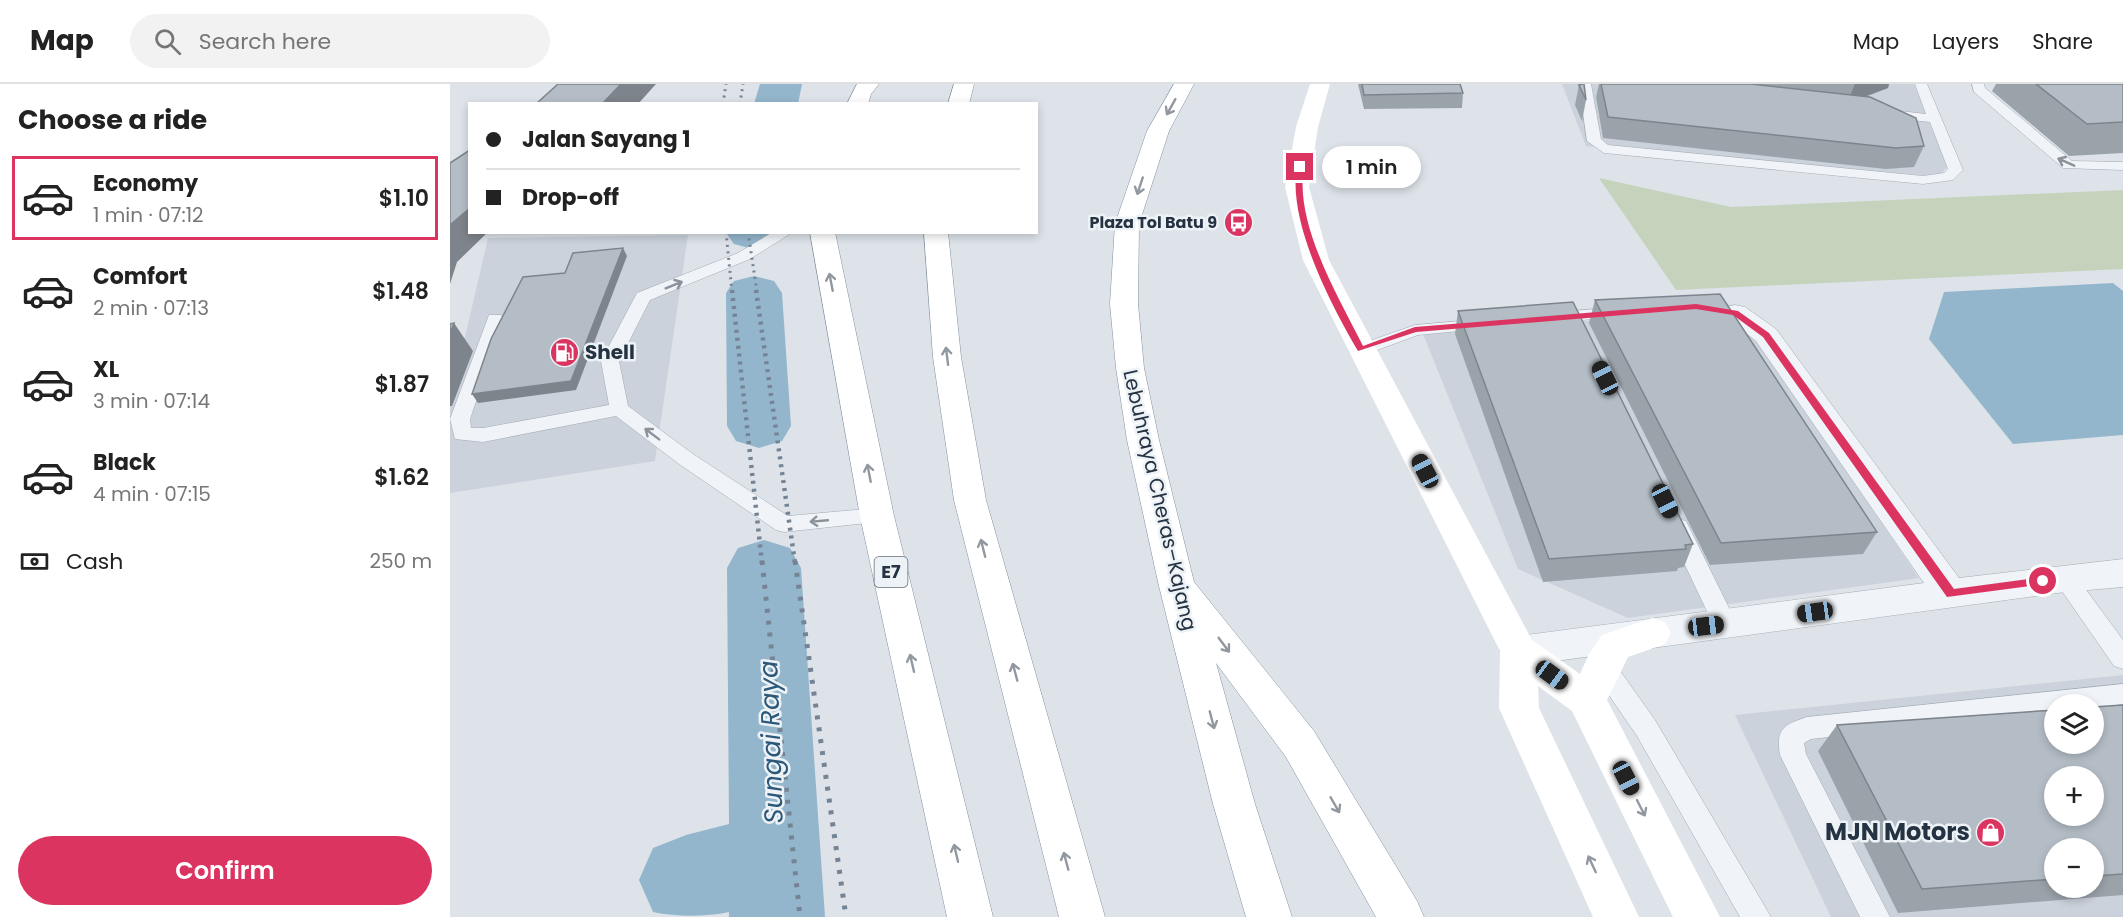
<!DOCTYPE html>
<html lang="en">
<head>
<meta charset="utf-8">
<style>
	body { margin:0; font-family:Poppins,sans-serif; background:#f2f2f2; color:#222; height:100vh; display:flex; flex-direction:column; font-size:22px; white-space:nowrap }
	* { box-sizing:border-box; margin:0 }
	p { font-size:20px; color:#767676 }
	.icon { flex:none; width:33px; height:33px; fill:none; stroke:currentColor; stroke-width:2; stroke-linecap:round; stroke-linejoin:round }
	.map { position:relative; flex:1; overflow:hidden }
	.side { display:flex; flex-direction:column; background:#fff; width:450px }
	.side>* { flex:none }
	.guide { position:absolute; left:18px; top:18px; width:570px; height:132px; border-radius:0px; box-shadow:0 3px 9px #0003; display:grid; align-content:center; height:132px; padding:0 18px; background:#fff }
	.tools { position:absolute; left:1594px; top:610px; display:grid; gap:12px }
	.tools a { display:grid; place-items:center; width:60px; height:60px; border-radius:50%; background:#fff; box-shadow:0 3px 9px #0003; font-size:30px }
	.end { position:absolute; width:27px; height:27px; margin:-14px; border:8px solid #dc3461; background:#fff; box-shadow:0 0 0 3px #fff }
	.from { border-radius:50% }
	.bubble { position:absolute; height:42px; border-radius:21px; background:#fff; box-shadow:0 3px 9px #0003; font-size:20px; font-weight:600; line-height:42px; text-align:center }
	.car { position:absolute; width:18px; height:36px; margin:-18px -9px; border-radius:8px; box-shadow:0 0 4px 2px #0007; background:linear-gradient(#222 24%,#8ab4d8 0 40%,#222 0 76%,#8ab4d8 0 86%,#222 0) }
	.guide b { display:flex; align-items:center; gap:21px; height:57px; font-size:22px }
	.guide b+b { border-top:2px solid #e0e0e0 }
	.guide i { width:15px; height:15px; background:#222 }
	ul { padding:0; list-style:none }
	li { display:flex; align-items:center; gap:18px; height:84px; margin:0 12px 9px; padding:0 6px; border:3px solid transparent; border-radius:0px }
	li div { flex:1 }
	li b { display:block; font-size:22px }
	li em { font-style:normal; font-weight:600 }
	li.active { border-color:#dc3461 }
	li>.icon { width:54px; height:54px; stroke-width:1.5 }
	h2 { padding:0 18px; font-size:27px; line-height:72px }
	.pay { display:flex; align-items:center; gap:15px; height:66px; padding:0 18px; font-size:22px }
	.pay p { margin-inline-start:auto }
	.action { display:flex; gap:12px; margin-top:auto; padding:12px 18px }
	.action a { flex:1; height:69px; border-radius:36px; background:#dc3461; color:#fff; font-size:24px; font-weight:600; line-height:69px; text-align:center }
	header { display:flex; align-items:center; gap:36px; box-sizing:border-box; height:84px; padding:0 30px; background:#fff; border-bottom:2px solid #e0e0e0 }
	header strong { font-size:28px }
	nav { display:flex; gap:33px; margin-inline-start:auto; font-size:21px }
	.search { width:420px; height:54px; background:#f2f2f2; display:flex; align-items:center; gap:15px; box-sizing:border-box; padding:0 21px; border-radius:33px; color:#767676; font-size:22px }
	main { display:flex; flex:1; min-height:0 }
	.map>svg:first-child { display:block }
	.built { fill:#cbd2db; fill-rule:evenodd }
	.green { fill:#c5d3bd }
	.water { fill:#94b6cd }
	.lines { fill:none; stroke-linecap:round; stroke-linejoin:round }
	.river { fill:#94b6cd; fill-rule:evenodd }
	.lane-casing { stroke:#a2aab3; stroke-width:1 }
	.street-casing { stroke:#a2aab3; stroke-width:1 }
	.highway-casing { stroke:#8392a1; stroke-width:1 }
	.lane { fill:#f0f3f7; fill-rule:evenodd }
	.street { fill:#f0f3f7; fill-rule:evenodd }
	.secondary { fill:#fff; fill-rule:evenodd }
	.highway { fill:#fff; fill-rule:evenodd }
	.rail-far2 { stroke:#758494; stroke-width:3; stroke-dasharray:2 4.5; stroke-linecap:butt }
	.rail-far1 { stroke:#758494; stroke-width:4.5; stroke-dasharray:3 5; stroke-linecap:butt }
	.rail { stroke:#758494; stroke-width:5; stroke-dasharray:4 8; stroke-linecap:butt }
	.wall { fill:#9ba3aa; fill-rule:evenodd }
	.shaded-wall { fill:#7e848b }
	.building { fill:#b4bdc6; stroke:#7e848b; stroke-width:1.5; fill-rule:evenodd }
	.oneway { stroke:#9298a0 }
	.oneway2 { stroke:#8a929c }
	.route { fill:#dc3461 }
	.labels { text-anchor:middle; stroke-width:5; stroke-linejoin:round; paint-order:stroke }
	.far-poi-label { font-size:16px; font-weight:bold; fill:#253241; stroke:#edf2f6; text-anchor:end }
	.shield { fill:#edf2f6; stroke:#616c77; stroke-width:1.5 }
	.shield-label { font-size:18px; font-weight:bold; fill:#253241 }
	.poi-label { font-size:20px; font-weight:bold; fill:#253241; stroke:#edf2f6; text-anchor:start }
	.street-label { font-size:20px; fill:#253241; stroke:#edf2f6 }
	.near-poi-label { font-size:24px; font-weight:bold; fill:#253241; stroke:#edf2f6; text-anchor:end }
	.near-water-label { font-size:26px; font-style:italic; fill:#2b5779; stroke:#edf2f6 }
</style>
</head>
<body>
<header>
<strong>Map</strong>
<div class="search"><svg class="icon" aria-label="search" viewBox="0 0 24 24"><circle cx="10" cy="10" r="6"/><path d="M15 15l6 6"/></svg>Search here</div>
<nav><a>Map</a><a>Layers</a><a>Share</a></nav>
</header>
<main>
<section class="side">
<h2>Choose a ride</h2>
<ul>
<li class="active"><svg class="icon" aria-label="car" viewBox="0 0 24 24"><path d="M5 17H2v-5l4-1 3-4h7l3 4 3 1v5h-3M9 17h6M6 11h13"/><circle cx="7" cy="17" r="2"/><circle cx="17" cy="17" r="2"/></svg><div><b>Economy</b><p>1 min · 07:12</p></div><em>$1.10</em></li>
<li><svg class="icon" aria-label="car" viewBox="0 0 24 24"><path d="M5 17H2v-5l4-1 3-4h7l3 4 3 1v5h-3M9 17h6M6 11h13"/><circle cx="7" cy="17" r="2"/><circle cx="17" cy="17" r="2"/></svg><div><b>Comfort</b><p>2 min · 07:13</p></div><em>$1.48</em></li>
<li><svg class="icon" aria-label="car" viewBox="0 0 24 24"><path d="M5 17H2v-5l4-1 3-4h7l3 4 3 1v5h-3M9 17h6M6 11h13"/><circle cx="7" cy="17" r="2"/><circle cx="17" cy="17" r="2"/></svg><div><b>XL</b><p>3 min · 07:14</p></div><em>$1.87</em></li>
<li><svg class="icon" aria-label="car" viewBox="0 0 24 24"><path d="M5 17H2v-5l4-1 3-4h7l3 4 3 1v5h-3M9 17h6M6 11h13"/><circle cx="7" cy="17" r="2"/><circle cx="17" cy="17" r="2"/></svg><div><b>Black</b><p>4 min · 07:15</p></div><em>$1.62</em></li>
</ul>
<div class="pay"><svg class="icon" aria-label="cash" viewBox="0 0 24 24"><path d="M3 7h18v10H3z"/><circle cx="12" cy="12" r="2"/></svg>Cash<p>250 m</p></div>
<div class="action"><a>Confirm</a></div>
</section>
<div class="map">
<svg width="1673" height="833" viewBox="0 0 1673 833">
	<rect width="100%" height="100%" fill="#dde3e9"/>
	<g class="built">
		<path d="M1112 0H1464L1497 83 1490 91H1470L1136 62Z"/>
		<path d="M238 151 205 377 0 409V318L38 154Z"/>
		<path d="M1248 228 1277 232 1306 254 1469 494 1178 534 1068 485 973 250Z"/>
		<path d="M1673 591V833H1381L1285 631ZM1605 621H1644V660H1605ZM1605 693H1644V732H1605ZM1605 765H1644V804H1605Z"/>
	</g>
	<path class="green" d="M1149 94 1281 123 1673 106V185L1226 206Z"/>
	<path class="water" d="M1663 199 1673 207V351L1563 360 1479 255 1494 208Z"/>
	<g class="lines">
		<g class="river">
			<path d="M310 0H352L348 20H304Z"/>
			<path d="M276 149V148L328 149 320 160 302 165 284 160Z"/>
			<path d="M304 192 324 197 332 209 341 342 332 357 309 364 286 357 277 342 276 209 284 197Z"/>
			<path d="M314 456 340 464 351 484 375 833H279V828C256 833 226 833 203 828L189 796 203 764 236 751 279 740 277 484 288 464Z"/>
		</g>
		<defs>
			<g id="lane">
				<path d="M1129 0H1141L1151 55 1158 61 1473 92 1494 89 1498 85 1480 38 1432 33 1425 29 1432 25 1476 30 1465 0H1477L1513 86 1503 96 1473 100 1154 69 1137 57Z"/>
				<path d="M1522 0H1534L1535 4 1622 77 1673 78V86L1613 84 1524 8Z"/>
				<path d="M323 148H343L300 175 200 216 169 277 178 322 243 370 338 432 427 424 435 427 438 432 435 437 334 448 326 446 229 380 166 332 33 358 5 355 0 335 39 231H51L54 235 20 335 21 344H33L159 321 151 277 187 209 288 169Z"/>
				<path d="M1168 223 1177 228 1174 232 1101 239 1092 234 1101 229Z"/>
				<path d="M1034 235 1043 240 1040 244 968 251 911 272 902 266 905 262 965 241Z"/>
				<path d="M1228 435 1236 437 1239 443 1287 540 1283 547 1275 549 1267 547 1263 540 1217 443 1220 437Z"/>
				<path d="M1615 485 1623 488 1673 556V585L1664 582 1607 500 1604 494 1607 488Z"/>
				<path d="M1152 571 1161 574 1205 636 1321 833H1290L1187 652 1143 588 1140 581 1143 574Z"/>
				<path d="M1673 600V620L1644 624V621H1605V628L1361 655 1354 659 1356 670 1440 833H1410L1330 671C1326 645 1333 641 1357 633Z"/>
			</g>
			<path id="street" d="M1285 221 1295 223 1326 245 1509 494 1673 475V503L1615 508 1069 582 1056 578 1050 567 1056 556 1069 552 1474 499 1306 257 1271 229 1275 223Z"/>
			<g id="highway">
				<path d="M407 0H429L421 10 418 20H397Z"/>
				<path d="M504 0H524L519 20H498Z"/>
				<path d="M724 0H744L719 47 689 140 688 220 694 284 709 356 744 498 864 647 967 817 974 833H926L836 673 766 579 805 720 842 833H796L763 720 708 498 677 356 666 284 660 220 665 140 697 47Z"/>
				<path d="M360 148H385L444 432 543 833H497L410 432Z"/>
				<path d="M474 148H498L511 273 536 416 655 833H609L504 416 483 273Z"/>
			</g>
		</defs>
		<use href="#lane" class="lane-casing"/>
		<use href="#street" class="street-casing"/>
		<use href="#highway" class="highway-casing"/>
		<use href="#lane" class="lane"/>
		<use href="#street" class="street"/>
		<path class="secondary" d="M860 0H880L868 43 859 103 879 176 1082 556 1130 590 1139 570 1152 551 1202 534 1215 538 1221 549 1215 560 1178 573 1157 616 1270 833H1223L1122 627 1088 602 1089 624 1189 833H1143L1049 624 1050 567 853 176 835 103 846 43Z"/>
		<use href="#highway" class="highway"/>
		<g class="rail-far2">
			<path d="M273 20 276 0"/>
			<path d="M290 20 293 0"/>
			<path d="M276 148 282 208"/>
			<path d="M298 148 307 208"/>
		</g>
		<g class="rail-far1">
			<path d="M282 206 312 479"/>
			<path d="M306 206 345 479"/>
		</g>
		<g class="rail">
			<path d="M312 477 350 833"/>
			<path d="M345 477 396 833"/>
		</g>
	</g>
	<g class="wall">
		<path d="M908 0H1010L1013 9 1012 24 914 25Z"/>
		<path d="M1149 0H1439L1438 4 1415 13 1474 62 1464 83 1436 85 1153 54 1146 13Z"/>
		<path d="M1546 0H1673V69L1619 72 1542 7Z"/>
		<path d="M1129 1 1136 16 1132 37 1125 21Z"/>
		<path d="M1145 216 1427 448 1413 470 1260 481 1139 239Z"/>
		<path d="M1008 227 1243 460 1234 483 1228 484 1227 487 1093 498 1005 250Z"/>
		<path d="M1673 621V811L1448 829 1368 667 1387 641ZM1605 765H1644V804H1605Z"/>
	</g>
	<g class="shaded-wall">
		<path d="M171 0H206L188 20H152Z"/>
		<path d="M1405 0H1439L1438 4 1397 19Z"/>
		<path d="M20 124V148H38L7 178 0 200V141Z"/>
		<path d="M173 164 177 172 126 306 28 319 22 310Z"/>
		<path d="M4 239 23 267 2 322H0V249Z"/>
	</g>
	<g class="building">
		<path d="M108 0H171L152 20H86Z"/>
		<path d="M912 0H1010L1013 9 914 11Z"/>
		<path d="M1132 0H1134L1136 16 1129 1Z"/>
		<path d="M1151 0H1301L1420 13 1466 34 1474 62 1446 64 1158 33Z"/>
		<path d="M1586 0H1673V38L1637 40Z"/>
		<path d="M20 66V124L0 141V79Z"/>
		<path d="M173 164 121 297 22 310 41 255 73 193 115 189 123 169Z"/>
		<path d="M1270 210 1427 448 1271 459 1145 216Z"/>
		<path d="M1123 218 1243 460 1235 461 1236 465 1099 475 1008 227Z"/>
		<path d="M4 239 0 249V240Z"/>
		<path d="M1673 621V790L1644 792V765H1605V795L1472 805 1387 641 1605 626V660H1644V623ZM1605 693H1644V732H1605Z"/>
	</g>
	<defs><path id="oneway-shaft" d="M-6 0H5M1.5-3L5.5 0L1.5 3" fill="none" stroke-width="1.6" stroke-linecap="round" stroke-linejoin="round" transform="scale(1.5)"/></defs>
	<g class="oneway">
		<use href="#oneway-shaft" transform="translate(721 23) rotate(119)"/>
		<use href="#oneway-shaft" transform="translate(690 102) rotate(108)"/>
		<use href="#oneway-shaft" transform="translate(381 198) rotate(-101)"/>
		<use href="#oneway-shaft" transform="translate(497 272) rotate(-97)"/>
		<use href="#oneway-shaft" transform="translate(419 389) rotate(-101)"/>
		<use href="#oneway-shaft" transform="translate(533 464) rotate(-104)"/>
		<use href="#oneway-shaft" transform="translate(774 561) rotate(53)"/>
		<use href="#oneway-shaft" transform="translate(462 579) rotate(-103)"/>
		<use href="#oneway-shaft" transform="translate(565 588) rotate(-105)"/>
		<use href="#oneway-shaft" transform="translate(762 636) rotate(75)"/>
		<use href="#oneway-shaft" transform="translate(885 721) rotate(60)"/>
		<use href="#oneway-shaft" transform="translate(1191 724) rotate(63)"/>
		<use href="#oneway-shaft" transform="translate(506 769) rotate(-103)"/>
		<use href="#oneway-shaft" transform="translate(616 777) rotate(-105)"/>
		<use href="#oneway-shaft" transform="translate(1142 780) rotate(-115)"/>
	</g>
	<g class="oneway2">
		<use href="#oneway-shaft" transform="translate(1616 78) rotate(-156)"/>
		<use href="#oneway-shaft" transform="translate(224 201) rotate(-22)"/>
		<use href="#oneway-shaft" transform="translate(202 350) rotate(-143)"/>
		<use href="#oneway-shaft" transform="translate(369 437) rotate(175)"/>
	</g>
	<path class="route" d="M850 81 854 83C844 139 888 212 913 262L965 243 1246 220 1288 227 1319 249 1504 505 1593 493 1596 495V500L1497 513 1313 253 1283 231 1246 225 966 248 908 267C881 221 837 137 847 83Z"/>
	<defs>
		<symbol id="bus-disc" viewBox="-11 -11 22 22"><circle r="9.5" fill="#dc3461" stroke="#edf2f6"/><path d="M-5-6H5V4H4V6H2V4H-2V6H-4V4H-5ZM-3.5-4V0h7V-4ZM-3.5 1.2v1.5H-2V1.2ZM2 1.2v1.5H3.5V1.2Z" fill="#fff"/></symbol>
		<symbol id="fuel-disc" viewBox="-11 -11 22 22"><circle r="9.5" fill="#dc3461" stroke="#edf2f6"/><path d="M-5.5-6h7V0h2V4h1.3V-2.5L3-4.5l.8-.8L6-3V5H2.5V1h-1V6h-7ZM-4.2-4.7v3.2H.2V-4.7Z" fill="#fff"/></symbol>
		<symbol id="shop-disc" viewBox="-11 -11 22 22"><circle r="9.5" fill="#dc3461" stroke="#edf2f6"/><path d="M-5-2.5h2.3a2.7 3.5 0 0 1 5.4 0H5L5.5 6h-11ZM-1.5-2.5h3a1.5 2.3 0 0 0-3 0Z" fill="#fff"/></symbol>
	</defs>
	<g fill-rule="evenodd">
		<use href="#bus-disc" x="772" y="122" width="33" height="33"/>
		<use href="#fuel-disc" x="98" y="252" width="33" height="33"/>
		<use href="#shop-disc" x="1524" y="732" width="33" height="33"/>
	</g>
	<g class="labels">
		<g class="far-poi-label">
			<text x="767" y="144">Plaza Tol Batu 9</text>
		</g>
		<rect class="shield" x="424.5" y="473" width="33" height="30" rx="4.5"/>
		<g class="shield-label">
			<text x="441" y="494">E7</text>
		</g>
		<g class="poi-label">
			<text x="135" y="275">Shell</text>
		</g>
		<g class="street-label">
			<text transform="translate(710 416) rotate(77)" y="7">Lebuhraya Cheras–Kajang</text>
		</g>
		<g class="near-poi-label">
			<text x="1520" y="756">MJN Motors</text>
		</g>
		<g class="near-water-label">
			<text transform="translate(321 658) rotate(-92)" y="9">Sungai Raya</text>
		</g>
	</g>
</svg>
<div class="tools">
<a><svg class="icon" aria-label="layers" viewBox="0 0 24 24"><path d="M12 4l9 5-9 5-9-5zM3 14l9 5 9-5"/></svg></a>
<a>+</a>
<a>−</a>
</div>
<i class="end from" style="left:1593px;top:497px"></i>
<i class="end" style="left:850px;top:83px"></i>
<div class="bubble" style="left:872px;top:62px;width:99px">1 min</div>
<i class="car" style="left:1155px;top:294px;rotate:334deg"></i>
<i class="car" style="left:975px;top:387px;rotate:332deg"></i>
<i class="car" style="left:1215px;top:417px;rotate:154deg"></i>
<i class="car" style="left:1365px;top:528px;rotate:262deg"></i>
<i class="car" style="left:1256px;top:542px;rotate:83deg"></i>
<i class="car" style="left:1102px;top:591px;rotate:126deg"></i>
<i class="car" style="left:1176px;top:694px;rotate:153deg"></i>
<div class="guide">
<b><i class="from"></i>Jalan Sayang 1</b>
<b><i></i>Drop-off</b>
</div>
</div>
</main>
</body>
</html>
